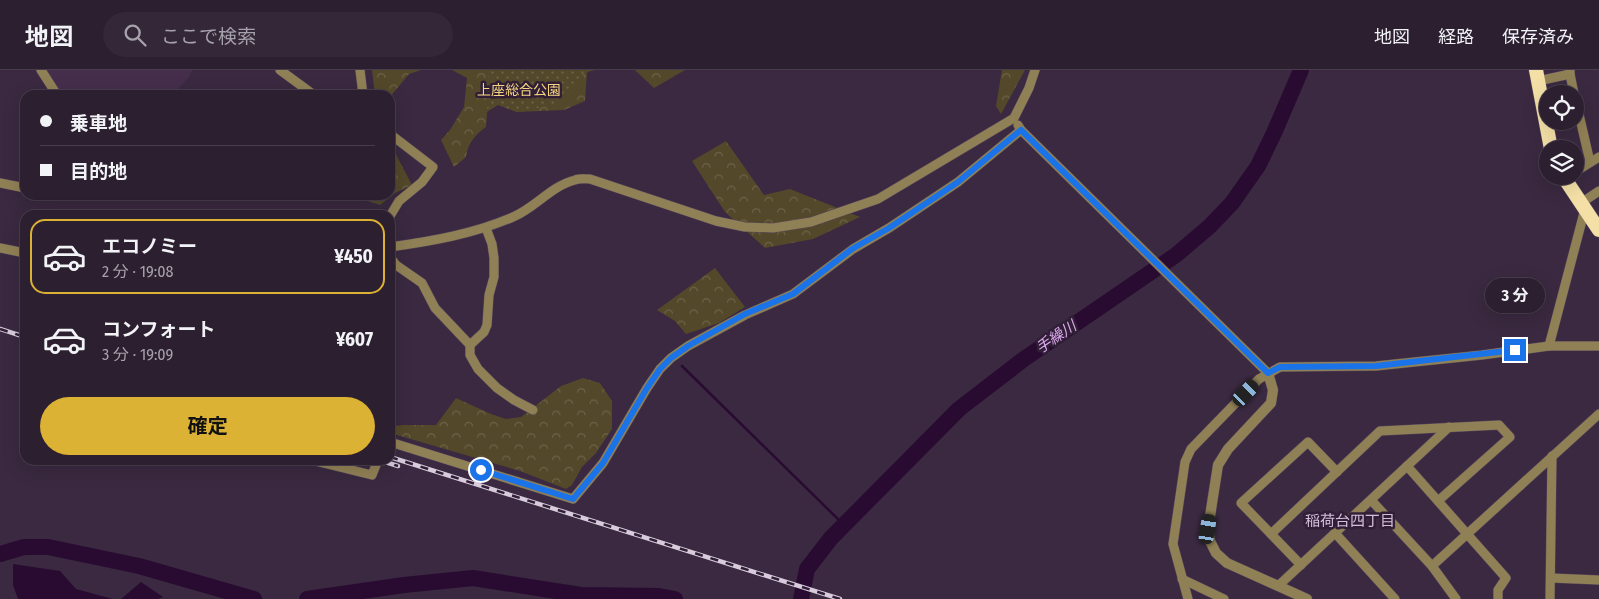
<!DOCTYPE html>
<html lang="ja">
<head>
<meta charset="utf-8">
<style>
	body { margin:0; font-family:"Fira Sans Condensed","Noto Sans JP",sans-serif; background:#342738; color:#f1f3f6; height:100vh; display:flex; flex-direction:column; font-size:19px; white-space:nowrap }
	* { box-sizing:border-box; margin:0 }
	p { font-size:16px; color:#a6a2ab }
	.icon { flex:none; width:28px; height:28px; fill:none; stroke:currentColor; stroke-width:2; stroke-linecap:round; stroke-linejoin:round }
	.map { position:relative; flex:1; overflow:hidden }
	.panel { position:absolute; left:20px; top:140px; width:375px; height:255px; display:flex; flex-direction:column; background:#2c1f30; border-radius:15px; box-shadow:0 5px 20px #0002,0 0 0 1px #483d4c }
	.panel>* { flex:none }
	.top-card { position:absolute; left:20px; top:20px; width:375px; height:110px; border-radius:15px; box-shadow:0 5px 20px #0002,0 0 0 1px #483d4c; display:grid; align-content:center; height:110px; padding:0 20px; background:#2c1f30 }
	.controls { position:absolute; left:1539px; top:15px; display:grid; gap:10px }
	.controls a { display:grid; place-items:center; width:45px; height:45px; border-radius:50%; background:#2c1f30; box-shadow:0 5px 20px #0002,0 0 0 1px #483d4c; font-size:25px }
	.end { position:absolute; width:22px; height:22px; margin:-11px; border:6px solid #1a73e8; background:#fff; box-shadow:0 0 0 2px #fff }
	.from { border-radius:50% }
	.bubble { position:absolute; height:35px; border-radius:18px; background:#2c1f30; box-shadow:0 5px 20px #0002,0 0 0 1px #483d4c; font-size:16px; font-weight:700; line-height:35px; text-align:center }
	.car { position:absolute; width:15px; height:30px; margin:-15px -8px; border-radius:6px; box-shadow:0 0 4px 1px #0007; background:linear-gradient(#222 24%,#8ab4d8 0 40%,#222 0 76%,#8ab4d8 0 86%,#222 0) }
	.top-card b { display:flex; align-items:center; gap:18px; height:48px; font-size:19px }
	.top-card b+b { border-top:1px solid #483d4c }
	.top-card i { width:12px; height:12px; background:#f1f3f6 }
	ul { padding:9px 0 0; list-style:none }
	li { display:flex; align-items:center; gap:15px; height:75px; margin:0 10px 8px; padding:0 10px; border:2px solid transparent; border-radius:15px }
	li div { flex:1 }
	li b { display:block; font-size:19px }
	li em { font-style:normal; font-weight:700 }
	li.selected { border-color:#dbb233 }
	li>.icon { width:45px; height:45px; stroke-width:1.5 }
	.primary-button { display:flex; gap:10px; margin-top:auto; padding:10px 20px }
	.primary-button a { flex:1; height:58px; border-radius:30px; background:#dbb233; color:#111; font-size:20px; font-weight:700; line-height:58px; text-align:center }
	header { display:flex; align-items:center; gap:30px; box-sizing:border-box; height:70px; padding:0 25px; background:#2c1f30; border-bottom:1px solid #483d4c }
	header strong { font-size:24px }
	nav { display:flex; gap:28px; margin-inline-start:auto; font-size:18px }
	.search { width:350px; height:45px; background:#342738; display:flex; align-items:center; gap:12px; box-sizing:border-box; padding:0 18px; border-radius:28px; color:#a6a2ab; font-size:19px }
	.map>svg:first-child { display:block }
	.built { fill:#442e4c }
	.forest { fill:url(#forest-crowns) }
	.park { fill:url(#park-dots) }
	.water { fill:#290b32 }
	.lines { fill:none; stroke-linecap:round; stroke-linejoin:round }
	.stream { stroke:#290b32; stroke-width:2.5 }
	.river { stroke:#290b32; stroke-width:16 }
	.minor-casing { stroke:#55455b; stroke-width:10 }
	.tertiary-casing { stroke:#55455b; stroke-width:11 }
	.trunk-casing { stroke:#55455b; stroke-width:15 }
	.minor { stroke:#908055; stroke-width:9 }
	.tertiary { stroke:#908055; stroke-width:10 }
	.trunk { stroke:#f4e0a7; stroke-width:14 }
	.rail-casing { stroke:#d8cbdc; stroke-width:4.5 }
	.rail { stroke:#301f36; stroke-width:2.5; stroke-dasharray:8; stroke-linecap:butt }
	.route { stroke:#1a73e8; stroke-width:6 }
	.labels { text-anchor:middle; stroke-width:5; stroke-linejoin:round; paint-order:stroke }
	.park-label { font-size:14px; fill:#f5d581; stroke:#301f36 }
	.water-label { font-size:15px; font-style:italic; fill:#dca8ed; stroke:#301f36 }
	.neighbourhood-label { font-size:15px; fill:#d3bdda; stroke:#301f36 }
</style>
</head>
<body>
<header>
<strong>地図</strong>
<div class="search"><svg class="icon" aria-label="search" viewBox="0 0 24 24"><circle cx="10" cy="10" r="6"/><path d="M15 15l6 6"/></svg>ここで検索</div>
<nav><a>地図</a><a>経路</a><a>保存済み</a></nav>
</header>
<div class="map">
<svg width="1599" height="529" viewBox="0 0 1599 529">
	<defs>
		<pattern id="forest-crowns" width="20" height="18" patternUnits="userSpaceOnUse" patternTransform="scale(1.25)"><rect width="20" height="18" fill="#534829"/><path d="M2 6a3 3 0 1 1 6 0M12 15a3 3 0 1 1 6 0" fill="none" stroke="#6d6349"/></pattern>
		<pattern id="park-dots" width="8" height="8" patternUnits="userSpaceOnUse" patternTransform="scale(1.25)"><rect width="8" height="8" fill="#534829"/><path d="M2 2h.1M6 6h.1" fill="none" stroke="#6d6349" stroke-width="1.8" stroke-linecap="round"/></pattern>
	</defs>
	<rect width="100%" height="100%" fill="#3a2940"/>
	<path class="built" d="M45 0H192L189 7 172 25H61Z"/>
	<g class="forest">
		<path d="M372 0H421L409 4 390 27V25H375Z"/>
		<path d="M452 0H595L587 2 585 31 564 40 517 42 488 31 486 57C475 65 468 73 466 87L454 97 441 70 450 60 464 37 467 8Z"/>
		<path d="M635 0H685L654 18Z"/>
		<path d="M1002 0H1025L1001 44 996 36Z"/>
		<path d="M726 71 764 125 790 119 860 147 813 169 765 178 725 142 692 91Z"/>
		<path d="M391 75 412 115 395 123 380 135 349 125H390V76Z"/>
		<path d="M715 198 745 237 719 253 686 264 675 251 657 240Z"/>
		<path d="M583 308 600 313 612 331V359L596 383 582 397 572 415 566 419 520 401 390 363V357L403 355H436L456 328 491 344 506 349 521 347 561 316Z"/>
	</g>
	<path class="park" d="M489 0H585L574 20 558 34 517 42 498 35 487 42Z"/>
	<g class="water">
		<path d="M13 494 60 501 76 519 113 529H18L13 515Z"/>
		<path d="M141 512 163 527 158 529H121Z"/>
	</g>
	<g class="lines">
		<path class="stream" d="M682 296 844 455"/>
		<g class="river">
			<path d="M0 484 24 477H48L139 496 254 529"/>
			<path d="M307 529 404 515 473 508 581 525 659 526 675 529"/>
			<path d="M801 529 807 499 831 468 959 339 1024 289 1176 185 1210 156 1232 133 1258 96 1274 63 1301 0"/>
		</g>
		<defs>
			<g id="minor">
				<path d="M41 0 57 25"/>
				<path d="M280 0 314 25"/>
				<path d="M360 0 363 25"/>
				<path d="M1570 0V4L1574 24"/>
				<path d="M1538 11 1570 4"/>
				<path d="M1575 27 1590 92"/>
				<path d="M1018 55 1021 60 1268 303"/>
				<path d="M390 64 433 97 422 112 399 131 390 146"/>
				<path d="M1575 102 1599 87"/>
				<path d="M0 113 25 118"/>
				<path d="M1581 133 1599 121"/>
				<path d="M390 177C433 171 473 164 513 147 535 138 551 116 575 110 579 108 585 109 590 109L716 151 745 157 773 158 811 152 878 129 1014 48 1029 18 1035 0"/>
				<path d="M0 178 25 183"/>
				<path d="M390 187 396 195 422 213 435 238 470 275V285L478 299 497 318 514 330 533 340"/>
				<path d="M470 275 484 262 487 255 489 225 494 207V188L492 174 486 158"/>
				<path d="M1549 276 1585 139"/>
				<path d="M390 372 573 429 603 393 647 318 660 299 671 288 688 276 745 245 793 224 853 179 889 158 958 112 1021 60"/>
				<path d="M291 390H296"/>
				<path d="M311 390 372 405 378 390"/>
				<path d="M1407 396 1506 508 1498 520V529"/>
				<path d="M1371 430 1432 496 1456 529"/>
				<path d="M1335 463 1395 529"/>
				<path d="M1271 464 1380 361 1499 355 1510 367 1438 431"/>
				<path d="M1301 495 1241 433 1308 372 1337 402"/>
				<path d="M1432 496 1599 344"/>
				<path d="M1551 508 1599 510"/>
				<path d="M1182 509 1224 529"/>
				<path d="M1278 516 1449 357"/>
				<path d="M1188 529 1173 474 1185 392 1191 379 1259 309 1280 297 1376 296 1482 285 1549 276H1599"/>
				<path d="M1550 529 1552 386"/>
			</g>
			<path id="tertiary" d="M1268 303 1273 320 1271 333 1228 379 1218 395 1208 459 1210 471 1216 483 1227 493 1307 529"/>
			<g id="trunk">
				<path d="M1536 0 1551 79"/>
				<path d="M1563 106 1599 160"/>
			</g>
		</defs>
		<use href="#minor" class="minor-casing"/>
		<use href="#tertiary" class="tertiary-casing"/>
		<use href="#trunk" class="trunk-casing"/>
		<use href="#minor" class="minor"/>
		<use href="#tertiary" class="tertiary"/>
		<use href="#trunk" class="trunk"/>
		<defs>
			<g id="rail">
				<path d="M0 259 25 267"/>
				<path d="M390 387 840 529"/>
				<path d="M379 390 398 396"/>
			</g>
		</defs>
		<use href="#rail" class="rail-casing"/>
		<use href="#rail" class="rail"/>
	</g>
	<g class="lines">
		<path class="route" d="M481 400 573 429 603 393 647 318 660 299 671 288 688 276 745 244 793 224 852 179 889 158 958 112 1021 60 1268 303 1280 297 1376 296 1515 280"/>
	</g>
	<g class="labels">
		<g class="park-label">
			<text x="519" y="25">上座総合公園</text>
		</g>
		<g class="water-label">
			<text transform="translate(1056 267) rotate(-34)" y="5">手繰川</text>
		</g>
		<g class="neighbourhood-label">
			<text x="1350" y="456">稲荷台四丁目</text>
		</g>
	</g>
</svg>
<div class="controls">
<a><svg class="icon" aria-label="locate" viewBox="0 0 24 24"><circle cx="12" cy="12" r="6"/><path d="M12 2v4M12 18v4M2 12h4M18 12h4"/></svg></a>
<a><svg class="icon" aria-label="layers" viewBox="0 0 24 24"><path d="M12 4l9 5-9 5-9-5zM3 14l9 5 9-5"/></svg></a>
</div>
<i class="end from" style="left:481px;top:400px"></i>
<i class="end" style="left:1515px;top:280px"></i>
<div class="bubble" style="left:1485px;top:208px;width:60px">3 分</div>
<i class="car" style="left:1246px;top:323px;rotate:44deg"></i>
<i class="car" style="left:1208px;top:459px;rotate:9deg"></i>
<div class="top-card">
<b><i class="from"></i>乗車地</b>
<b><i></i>目的地</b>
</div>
<section class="panel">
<ul>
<li class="selected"><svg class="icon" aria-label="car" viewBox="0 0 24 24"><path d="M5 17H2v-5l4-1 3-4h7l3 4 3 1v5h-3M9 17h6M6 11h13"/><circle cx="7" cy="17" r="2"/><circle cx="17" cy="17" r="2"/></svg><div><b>エコノミー</b><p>2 分 · 19:08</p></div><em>¥450</em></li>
<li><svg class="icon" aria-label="car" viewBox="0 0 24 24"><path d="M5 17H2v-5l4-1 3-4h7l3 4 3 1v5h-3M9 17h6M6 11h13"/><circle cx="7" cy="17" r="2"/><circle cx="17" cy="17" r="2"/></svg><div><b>コンフォート</b><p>3 分 · 19:09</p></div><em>¥607</em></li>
</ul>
<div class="primary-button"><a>確定</a></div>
</section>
</div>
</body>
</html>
